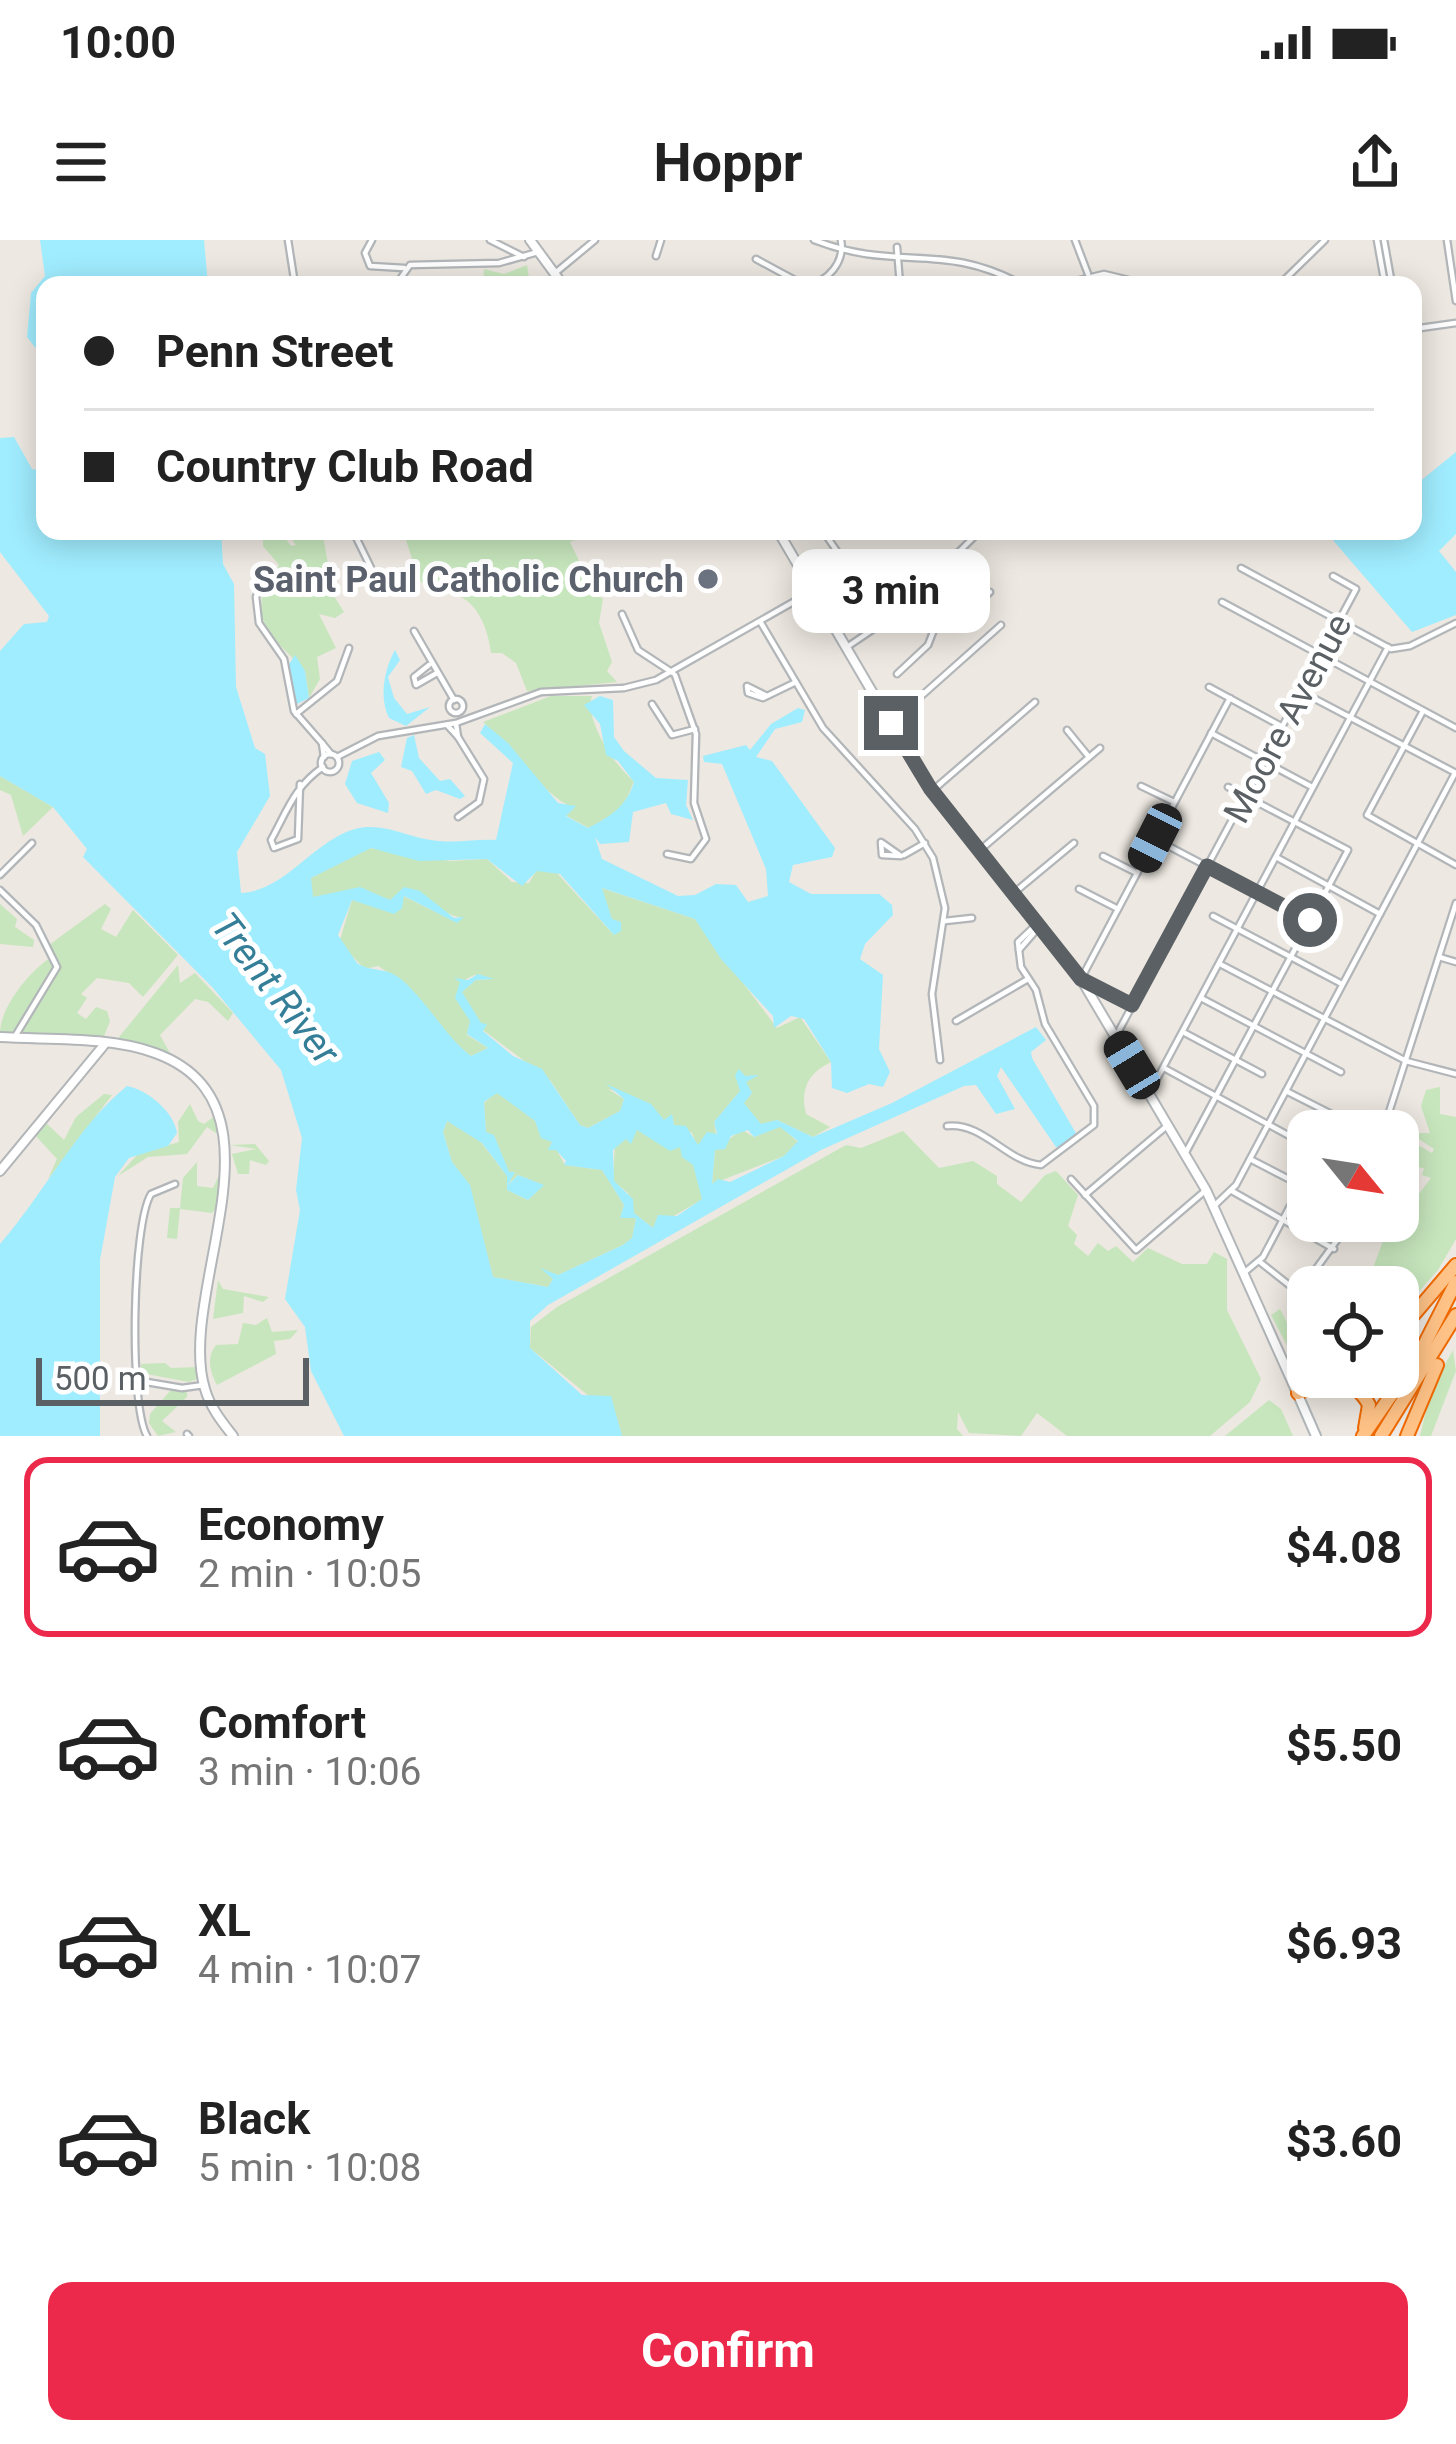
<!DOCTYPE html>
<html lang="en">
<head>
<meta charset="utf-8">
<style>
	body { margin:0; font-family:Roboto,sans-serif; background:#f2f2f2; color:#222; height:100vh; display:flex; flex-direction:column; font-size:45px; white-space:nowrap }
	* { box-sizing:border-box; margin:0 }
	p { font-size:39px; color:#767676 }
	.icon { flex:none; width:66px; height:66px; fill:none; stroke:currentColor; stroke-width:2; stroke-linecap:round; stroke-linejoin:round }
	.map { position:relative; height:1196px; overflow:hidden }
	.drawer { display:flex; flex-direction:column; background:#fff; flex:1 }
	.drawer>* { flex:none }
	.hud { position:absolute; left:36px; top:36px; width:1386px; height:264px; border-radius:24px; box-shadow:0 6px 30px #0003; display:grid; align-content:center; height:264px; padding:0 48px; background:#fff }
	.needle { width:78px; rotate:120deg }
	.buttons { position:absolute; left:1287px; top:870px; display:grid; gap:24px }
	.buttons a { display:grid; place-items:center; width:132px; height:132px; border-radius:24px; background:#fff; box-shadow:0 6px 30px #0003; font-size:60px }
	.scale { position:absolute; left:36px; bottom:30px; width:273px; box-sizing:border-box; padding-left:12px; border:6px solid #5a6063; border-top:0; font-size:33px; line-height:42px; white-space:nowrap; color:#5a6063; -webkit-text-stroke:9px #fff; paint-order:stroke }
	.end { position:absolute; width:54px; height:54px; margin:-27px; border:15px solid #5a6063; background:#fff; box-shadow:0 0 0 6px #fff }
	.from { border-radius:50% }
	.bubble { position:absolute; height:84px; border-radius:24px; background:#fff; box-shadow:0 6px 30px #0003; font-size:39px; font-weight:700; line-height:84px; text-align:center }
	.car { position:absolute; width:36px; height:72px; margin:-36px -18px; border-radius:15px; box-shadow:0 0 9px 3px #0007; background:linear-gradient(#222 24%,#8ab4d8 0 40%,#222 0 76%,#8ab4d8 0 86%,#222 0) }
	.hud b { display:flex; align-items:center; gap:42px; height:114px; font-size:45px }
	.hud b+b { border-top:3px solid #e0e0e0 }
	.hud i { width:30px; height:30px; background:#222 }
	ul { padding:21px 0 0; list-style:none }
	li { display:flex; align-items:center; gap:36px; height:180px; margin:0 24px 18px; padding:0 24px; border:6px solid transparent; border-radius:24px }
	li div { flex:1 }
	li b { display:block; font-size:45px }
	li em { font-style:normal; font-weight:700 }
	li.selected { border-color:#ec294a }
	li>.icon { width:108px; height:108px; stroke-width:1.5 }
	.button { display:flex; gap:24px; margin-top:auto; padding:24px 48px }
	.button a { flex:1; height:138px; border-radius:24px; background:#ec294a; color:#fff; font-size:48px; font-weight:700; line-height:138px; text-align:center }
	.status { display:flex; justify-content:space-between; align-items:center; height:84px; padding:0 60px; background:#fff; direction:ltr }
	.status svg { height:33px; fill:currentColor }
	header { display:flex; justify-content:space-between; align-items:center; height:156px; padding:0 48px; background:#fff; font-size:54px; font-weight:700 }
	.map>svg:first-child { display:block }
	.green { fill:#c7e6bd }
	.water { fill:#a0edff; fill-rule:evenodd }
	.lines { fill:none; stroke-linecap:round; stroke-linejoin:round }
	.minor-casing { stroke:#b2b6b9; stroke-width:9 }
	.tertiary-casing { stroke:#b2b6b9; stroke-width:12 }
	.secondary-casing { stroke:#b1b7ba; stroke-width:12 }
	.motorway-casing { stroke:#ef6900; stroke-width:16 }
	.minor { stroke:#fff; stroke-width:4.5 }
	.tertiary { stroke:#fff; stroke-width:8 }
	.secondary { stroke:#fff; stroke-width:8 }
	.motorway { stroke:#ffc387; stroke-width:12 }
	.route { stroke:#5a6063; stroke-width:15 }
	.worship-dot { fill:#6b7280; stroke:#fff; stroke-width:4.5 }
	.labels { text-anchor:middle; stroke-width:10; stroke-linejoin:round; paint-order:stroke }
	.worship-label { font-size:36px; font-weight:bold; fill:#5b616d; stroke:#fff; text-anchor:end }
	.street-label { font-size:36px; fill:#5a6063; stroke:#fff }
	.water-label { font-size:39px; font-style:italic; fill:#347e98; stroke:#fff }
</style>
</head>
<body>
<div class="status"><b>10:00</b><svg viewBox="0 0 49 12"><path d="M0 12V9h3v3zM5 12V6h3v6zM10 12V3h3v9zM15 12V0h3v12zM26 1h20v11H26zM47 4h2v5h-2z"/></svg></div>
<header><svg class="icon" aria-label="menu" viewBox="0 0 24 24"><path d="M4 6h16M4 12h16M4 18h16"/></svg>Hoppr<svg class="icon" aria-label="share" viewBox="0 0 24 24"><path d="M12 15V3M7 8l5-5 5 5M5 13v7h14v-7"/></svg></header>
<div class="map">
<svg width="1456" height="1196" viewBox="0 0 1456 1196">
	<rect width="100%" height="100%" fill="#ede8e1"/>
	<g class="green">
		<path d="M527 25 530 45 483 42 484 29 504 34Z"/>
		<path d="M247 291H280L291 306 296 305 285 291H322L334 356 344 372 335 378 319 374 336 408 317 417 320 439 309 458 305 431 272 397 261 376 262 353 279 325 263 306V297Z"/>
		<path d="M403 291H598L570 302 594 352 603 359 599 383 612 422 607 431 617 442 527 451 516 423 502 413H491C487 381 471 347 434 354L419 340Z"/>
		<path d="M551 456H592C584 478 614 526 634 541L623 568 589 588 565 575 574 567C547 561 509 503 483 482Z"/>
		<path d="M0 536 53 567 23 596 11 555 0 550Z"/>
		<path d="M370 608 450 621 487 619 512 642 529 643 536 631H555L614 695 601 648 695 679 777 788 800 777 831 822C808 833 800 849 806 874L830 887 813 897 777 880 761 885 743 864 752 853 745 842 752 839 738 834 740 851 714 882 716 895 697 906 692 893 674 885 672 875 664 880C648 862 631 855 608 849L624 859 620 871 588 888 580 885 550 840 483 790 462 752 476 740 493 739 474 735 461 742 456 756 470 781 467 795 488 808 471 816C439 791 419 751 378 726L365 729 339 703 352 660 382 667 403 656 456 682 462 678C427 670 426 645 390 660L361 651 312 657 311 638Z"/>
		<path d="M0 664 17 679 15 687 34 700 33 707 0 704Z"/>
		<path d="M105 664 111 669 101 689 116 697 133 670 178 715 143 757 129 743 97 738 81 754 87 758 77 773 86 779 96 767 107 771 110 781 103 799 0 793C0 767 31 729 53 716L49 705Z"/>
		<path d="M178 725 180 743 195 733 233 773 228 781 208 762 195 759 160 795 171 815 115 802Z"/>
		<path d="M1440 847V874L1456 877V999L1438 1030 1398 1075V1047H1366L1383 1001 1431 938 1422 935 1424 928 1416 927 1413 934 1407 922 1398 920V894L1432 913 1434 909 1410 893H1430L1421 866 1426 850Z"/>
		<path d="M497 852 535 881 541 897 552 902 549 910 556 909 565 925 602 930 624 965 620 978H636L632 999 623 1005 558 1035 543 1030 553 1039 548 1047 493 1037 469 946 452 922 443 892 447 881 480 901 507 936V950L528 960 543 945 518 935 507 945 515 932 509 934 494 895 486 893 484 863Z"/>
		<path d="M104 854 112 855 48 939 57 919 35 895 46 883 64 900 76 877Z"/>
		<path d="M190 864 198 881 204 884 215 876 221 891 216 893 207 887 187 914 148 917 118 936 138 914 179 902 178 882Z"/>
		<path d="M780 886 798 902 784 916 712 944 715 909 742 890 754 897Z"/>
		<path d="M637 890 681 907 694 925 703 959 653 988 634 973 628 953 613 941 615 905Z"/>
		<path d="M903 891 939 928 973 921 997 936V944L1021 962 1045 935 1056 931 1078 955 1068 986 1077 995 1074 1004 1088 1016 1098 1003 1108 1011 1116 1006 1133 1022 1148 1008 1182 1024H1207L1214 1012 1227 1019V1070L1261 1139 1250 1162 1210 1196H1067L1037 1173 1021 1196 969 1193 958 1172 957 1189 963 1196H622L617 1179 530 1108 531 1087 557 1067 846 905 861 908Z"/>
		<path d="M255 904 269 921 266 925 250 920 249 934H238L232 914 256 909 230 905Z"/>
		<path d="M197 922V946L213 948 222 929 218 966 212 973 180 969 177 999 167 998 170 968H180L183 938Z"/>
		<path d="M218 1040 223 1049 269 1057 263 1062 244 1056 243 1073 213 1079Z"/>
		<path d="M1280 1069 1300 1108 1308 1104V1134L1303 1136 1271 1075Z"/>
		<path d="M267 1078 272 1092 298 1090 290 1099 274 1101 276 1114 217 1145C210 1132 206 1117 216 1105L238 1104 243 1083 256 1085Z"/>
		<path d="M1453 1110 1456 1131 1431 1196H1420L1431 1150Z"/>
		<path d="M165 1123 171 1128 200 1127V1138L189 1142 141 1133V1124Z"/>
		<path d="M171 1150 187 1152V1157L162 1181 176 1192 158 1196 149 1183 150 1174Z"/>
		<path d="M1269 1160 1281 1169 1293 1196H1225Z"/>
	</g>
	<g class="water">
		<path d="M40 0H204L208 45H45V120L27 97 31 53 45 36Z"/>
		<path d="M14 197 32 229 45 231V291H221L223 324 234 344 236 447 255 508 265 514 270 556 237 612 241 653C285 651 313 601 355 589 384 581 410 599 439 601 458 603 477 599 496 600L513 523 480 493 485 484 508 503 558 563 576 566 566 576 588 588C610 577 627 566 634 542L618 521 606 515 600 484 584 465 600 456 613 460 614 497 624 511 656 538 688 540 686 565 693 580 671 574 666 563 633 572 629 602 600 604 595 597 602 619 678 656 695 655 716 644 736 645 748 662 768 656 766 629 722 524 704 522 703 516 746 505 750 510 771 484 798 468 805 470 802 482 775 489 756 517 772 521 835 608 832 617 793 625 789 642 811 654H879L892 665 893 675 865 704 860 719 883 735 879 809 890 832 883 847 869 844 847 853 832 848 831 822 804 779 791 776 774 788 773 776 721 719 695 679 602 648 612 679 621 682V691L614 695 560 634 537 631 522 646 487 619 419 621 371 608 311 638 313 657 360 647 390 660 404 647 420 651 454 678 464 677 457 683 404 656 402 668 394 674 352 660 338 695 357 723C372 733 386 726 402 740 430 765 445 796 471 816L488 808 467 794 470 781 455 758 460 742 454 738 468 740 478 734 494 739 476 740 462 752 481 783 487 784 483 791 513 816 542 829 580 885 588 888 620 871 624 859 606 844 651 864 664 880 672 874 674 885 686 886 698 905 707 892 717 894 714 882 740 851 735 835 739 829 745 836 759 835 746 842 752 853 744 863 761 884 777 880 813 897 892 863 1036 787 1046 800 1031 812 1032 818 1077 895 1064 907H1056L1001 827 997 836 1015 869 996 874 976 845 964 846 821 910 548 1065 530 1081V1108L582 1155 611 1156 622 1196H344L311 1131 305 1087 285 1059 300 970 296 950 302 898 281 830 213 748 83 617 87 609 53 567 0 536V411L24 384 47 382 49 376 0 312V198ZM497 853 535 881 541 898 552 902 548 910H556L566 921 564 925 602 930 624 965 620 978H636L632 998 623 1005 558 1035 540 1028 553 1039 548 1047 493 1037 470 945 452 922 443 892 447 881 482 903 507 936V950L528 960 544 945 518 935 508 945 515 932H509L494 895 486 892 484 862ZM780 887 798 901 784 916 730 942 718 939 712 944 715 910 725 909 731 896 748 890 754 897ZM637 890 670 911 680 907 682 917 693 925 702 959 677 976 658 975 653 988 634 973 633 959 614 941 613 910 626 899 631 904Z"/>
		<path d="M1456 212V294L1439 311 1456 332V375L1412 392 1325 291H1413V247Z"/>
		<path d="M395 410 400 420 388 437 394 458 407 474 430 467 406 486 389 478C379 457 384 430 395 410Z"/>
		<path d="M295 415 305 431 309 458 297 464 286 429Z"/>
		<path d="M414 495 419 518 440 541 450 539 465 556 460 559 436 550 426 554 412 531 401 527 407 498Z"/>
		<path d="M379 512 385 520 371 533 389 563 388 573 357 563 345 544 352 521Z"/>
		<path d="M127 846C148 850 174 872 177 893L168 906 129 918 115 937 100 1020V1196H0V1004C43 955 78 885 127 846Z"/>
	</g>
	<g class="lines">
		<defs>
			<g id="minor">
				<path d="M288 0 295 45"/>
				<path d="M372 0 365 13 370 26 404 28"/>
				<path d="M490 0 524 17"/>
				<path d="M814 0C899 33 940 0 1023 45"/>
				<path d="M1075 0 1088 34"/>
				<path d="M1377 0 1385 45"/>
				<path d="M1384 0 1392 45"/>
				<path d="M1447 0 1456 61"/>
				<path d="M897 7 900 45"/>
				<path d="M656 16 661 0"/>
				<path d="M756 19 804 45"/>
				<path d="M554 34 595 0"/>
				<path d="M396 45 410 25 499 23 538 12"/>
				<path d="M807 45C828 42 845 22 841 0"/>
				<path d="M1059 45 1104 34 1149 45"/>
				<path d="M1279 45 1325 0"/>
				<path d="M1413 89 1456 83"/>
				<path d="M353 291 371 328"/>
				<path d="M1241 328 1391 409 1410 406 1456 383"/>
				<path d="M267 329 256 357 259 383 284 419 294 471 322 503"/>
				<path d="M1222 362 1456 488"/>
				<path d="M622 374 638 410 673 433"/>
				<path d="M761 383 823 488 915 589 933 618 945 668 932 754 940 820"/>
				<path d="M914 385 922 348 978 293"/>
				<path d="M414 391 454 460"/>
				<path d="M847 407 884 382 951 386 990 352"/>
				<path d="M429 425 414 437 416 445 437 433"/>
				<path d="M897 434 928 405 935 387"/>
				<path d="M1209 447 1281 486"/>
				<path d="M1300 451 1454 532"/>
				<path d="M767 456 747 446 748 453 763 458 794 443"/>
				<circle cx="456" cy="466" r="7"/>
				<path d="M652 464 672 495 695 489"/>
				<path d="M1423 471 1367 575 1456 625"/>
				<path d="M296 474 337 441 349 408"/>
				<path d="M891 483 1001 385"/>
				<path d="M447 485 458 497 456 484"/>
				<path d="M1067 490 1089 517"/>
				<path d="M1211 493 1312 547"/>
				<path d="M458 497 484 539 479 562 458 577"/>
				<circle cx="330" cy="523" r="9"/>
				<path d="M324 517 322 503 331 514"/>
				<path d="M337 517 378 496 456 483 541 452 624 448 656 440 839 336 841 317 823 291"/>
				<path d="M300 544 298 599 274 608 271 600C287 571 294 547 323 527"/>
				<path d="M1141 546 1174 562"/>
				<path d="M932 551 1035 462"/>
				<path d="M1155 599 1309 680"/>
				<path d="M881 602 901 616 882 615Z"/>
				<path d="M980 610 1100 508"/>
				<path d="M667 614 691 619 706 599 694 563 696 494 675 435"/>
				<path d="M904 615 925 603"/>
				<path d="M1103 616 1137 633"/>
				<path d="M1276 617 1380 674"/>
				<path d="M0 635 32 603"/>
				<path d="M1079 649 1118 669"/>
				<path d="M0 650 36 685 57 727 14 798"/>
				<path d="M1015 652 1074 603"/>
				<path d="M1213 676 1340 743"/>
				<path d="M945 681 972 678"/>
				<path d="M1019 710 1039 687"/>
				<path d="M1439 717 1456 722"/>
				<path d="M1220 724 1406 821 1456 834"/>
				<path d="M1201 758 1341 832"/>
				<path d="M1132 765 1081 739 1230 458"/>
				<path d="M956 781 1028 739"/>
				<path d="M1183 792 1262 834"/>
				<path d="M1116 796 1356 349 1333 336"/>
				<path d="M1164 828 1308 906"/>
				<path d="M1286 851 1365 891"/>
				<path d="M1150 852 1388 407"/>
				<path d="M947 886C984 882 1006 922 1041 925L1094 885V866L1045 784 1036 750 1021 727 1018 702 1039 682"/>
				<path d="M1330 891 1338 877"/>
				<path d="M1383 891 1456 663"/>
				<path d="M1185 914 1348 610 1228 547"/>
				<path d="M1250 919 1308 949"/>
				<path d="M1071 939 1136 1010 1206 950"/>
				<path d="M1232 951 1334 1009"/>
				<path d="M1085 955 1168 885"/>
				<path d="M1214 966 1236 945 1455 533"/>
				<path d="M1260 1022 1308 1060"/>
				<path d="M1245 1032 1263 1017 1308 932"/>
				<path d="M1299 1052 1351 981"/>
				<path d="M135 1140 182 1148 204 1145"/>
				<path d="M187 1194 189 1196"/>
				<path d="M147 1196C129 1165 132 985 151 954L175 944"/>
			</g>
			<g id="tertiary">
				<path d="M530 0 563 45"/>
				<path d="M778 291 919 532 1081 739 1206 950 1295 1148"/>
				<path d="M0 797C49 800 109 796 155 813 296 864 175 1052 205 1149 210 1167 222 1182 233 1196"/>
				<path d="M0 931 104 805"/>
			</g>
			<path id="secondary" d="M1295 1148 1316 1196"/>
			<g id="motorway">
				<path d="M1398 1093 1456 1025"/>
				<path d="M1298 1153C1324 1141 1353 1134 1369 1165L1365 1188"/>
				<path d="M1363 1196 1420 1113 1456 1042"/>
				<path d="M1381 1196 1456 1075"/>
				<path d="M1407 1196 1437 1125"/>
			</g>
		</defs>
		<use href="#minor" class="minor-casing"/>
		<use href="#tertiary" class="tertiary-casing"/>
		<use href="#secondary" class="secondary-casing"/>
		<use href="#motorway" class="motorway-casing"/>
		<use href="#minor" class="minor"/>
		<use href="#tertiary" class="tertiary"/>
		<use href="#secondary" class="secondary"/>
		<use href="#motorway" class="motorway"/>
	</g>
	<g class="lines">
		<path class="route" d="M891 483 930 548 1081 739 1132 765 1207 626 1310 680"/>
	</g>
	<circle class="worship-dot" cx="708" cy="339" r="12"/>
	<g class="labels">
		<g class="worship-label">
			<text x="684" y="352">Saint Paul Catholic Church</text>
		</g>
		<g class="street-label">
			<text transform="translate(1287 478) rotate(-62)" y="13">Moore Avenue</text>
		</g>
		<g class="water-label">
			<text transform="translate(276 748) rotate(52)" y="14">Trent River</text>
		</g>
	</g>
</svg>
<div class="buttons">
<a><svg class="needle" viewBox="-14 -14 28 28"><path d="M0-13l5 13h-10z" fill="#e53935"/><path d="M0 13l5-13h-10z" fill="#767676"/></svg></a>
<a><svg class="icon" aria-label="locate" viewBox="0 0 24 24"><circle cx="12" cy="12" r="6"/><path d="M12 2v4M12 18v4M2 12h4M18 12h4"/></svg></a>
</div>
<div class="scale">500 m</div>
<i class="end from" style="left:1310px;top:680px"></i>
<i class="end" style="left:891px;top:483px"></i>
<div class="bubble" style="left:792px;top:309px;width:198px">3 min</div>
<i class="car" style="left:1155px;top:598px;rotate:207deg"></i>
<i class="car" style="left:1132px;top:825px;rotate:329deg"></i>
<div class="hud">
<b><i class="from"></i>Penn Street</b>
<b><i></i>Country Club Road</b>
</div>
</div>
<section class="drawer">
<ul>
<li class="selected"><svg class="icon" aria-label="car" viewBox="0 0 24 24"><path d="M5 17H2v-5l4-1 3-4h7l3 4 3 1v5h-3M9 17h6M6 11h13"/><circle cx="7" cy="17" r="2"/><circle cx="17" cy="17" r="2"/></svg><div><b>Economy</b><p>2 min · 10:05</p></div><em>$4.08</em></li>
<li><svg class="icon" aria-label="car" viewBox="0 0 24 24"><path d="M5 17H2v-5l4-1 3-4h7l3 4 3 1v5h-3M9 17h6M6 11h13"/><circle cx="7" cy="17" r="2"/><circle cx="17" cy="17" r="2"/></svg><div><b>Comfort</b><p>3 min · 10:06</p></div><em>$5.50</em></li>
<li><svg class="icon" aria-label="car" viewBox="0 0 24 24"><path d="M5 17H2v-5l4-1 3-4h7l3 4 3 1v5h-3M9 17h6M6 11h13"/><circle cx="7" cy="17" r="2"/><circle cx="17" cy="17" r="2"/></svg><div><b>XL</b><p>4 min · 10:07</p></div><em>$6.93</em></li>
<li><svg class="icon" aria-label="car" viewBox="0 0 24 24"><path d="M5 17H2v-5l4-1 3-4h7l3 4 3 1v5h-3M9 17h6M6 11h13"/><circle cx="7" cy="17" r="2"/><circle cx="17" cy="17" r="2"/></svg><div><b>Black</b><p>5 min · 10:08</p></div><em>$3.60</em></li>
</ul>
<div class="button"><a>Confirm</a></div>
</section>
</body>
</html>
